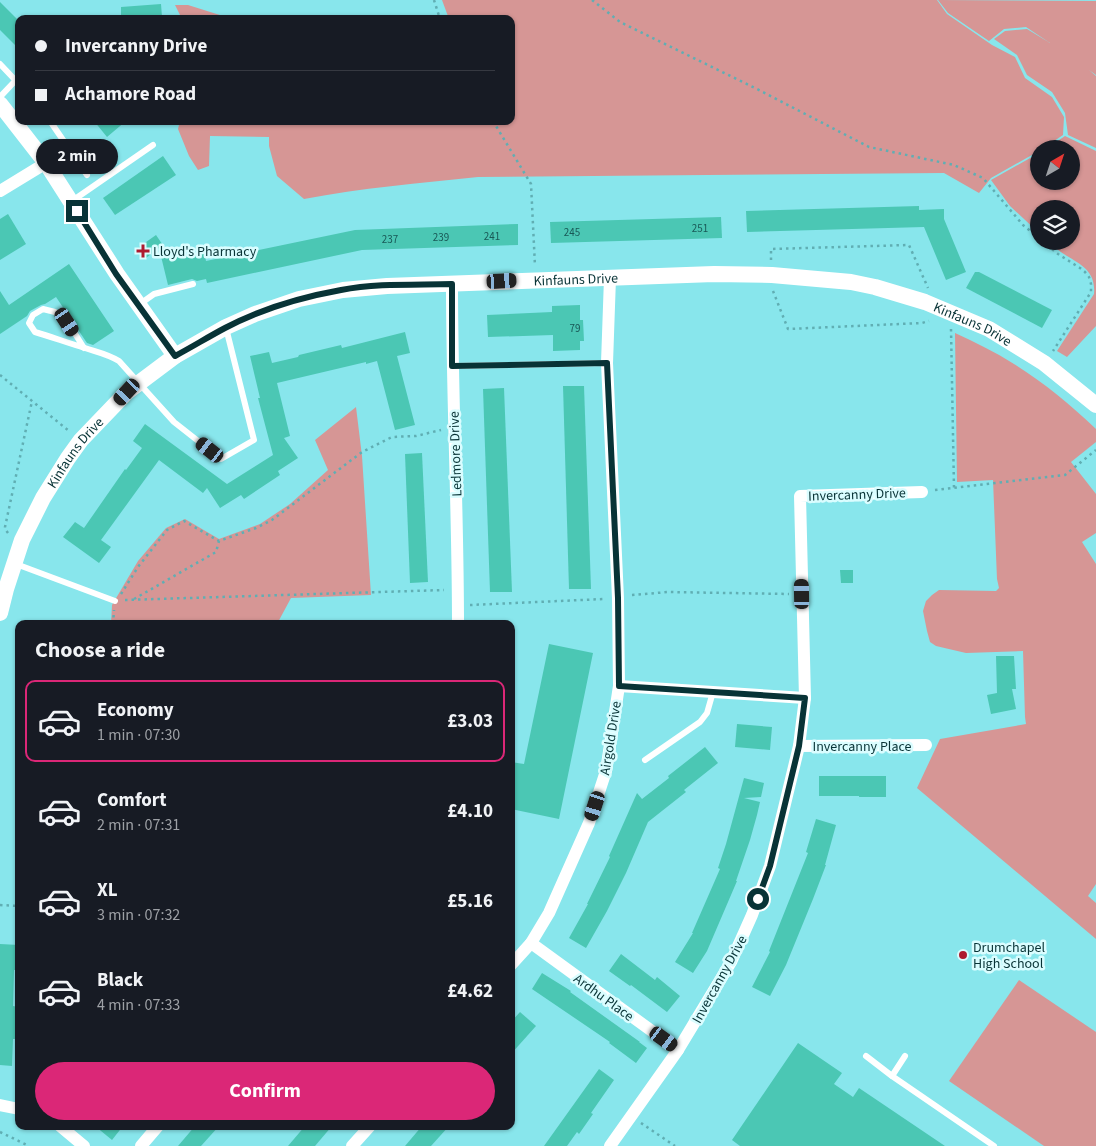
<!DOCTYPE html>
<html lang="en">
<head>
<meta charset="utf-8">
<style>
	body { margin:0; font-family:"Source Sans 3",sans-serif; background:#20242c; color:#f1f3f6; height:100vh; display:flex; flex-direction:column; font-size:19px; white-space:nowrap }
	* { box-sizing:border-box; margin:0 }
	p { font-size:16px; color:#9ea1a6 }
	.icon { flex:none; width:28px; height:28px; fill:none; stroke:currentColor; stroke-width:2; stroke-linecap:round; stroke-linejoin:round }
	.map { position:relative; flex:1; overflow:hidden }
	.panel { position:absolute; left:15px; top:620px; width:500px; height:510px; display:flex; flex-direction:column; background:#171b24; border-radius:10px; box-shadow:0 1px 4px #0004 }
	.panel>* { flex:none }
	.top-card { position:absolute; left:15px; top:15px; width:500px; height:110px; border-radius:10px; box-shadow:0 1px 4px #0004; display:grid; align-content:center; height:110px; padding:0 20px; background:#171b24 }
	.needle { width:32px; rotate:39deg }
	.controls { position:absolute; left:1030px; top:140px; display:grid; gap:10px }
	.controls a { display:grid; place-items:center; width:50px; height:50px; border-radius:50%; background:#171b24; box-shadow:0 1px 4px #0004; font-size:25px }
	.end { position:absolute; width:22px; height:22px; margin:-11px; border:6px solid #083336; background:#fff; box-shadow:0 0 0 2px #fff }
	.from { border-radius:50% }
	.bubble { position:absolute; height:35px; border-radius:18px; background:#171b24; box-shadow:0 1px 4px #0004; font-size:16px; font-weight:700; line-height:35px; text-align:center }
	.car { position:absolute; width:15px; height:30px; margin:-15px -8px; border-radius:6px; box-shadow:0 0 4px 1px #0007; background:linear-gradient(#222 24%,#8ab4d8 0 40%,#222 0 76%,#8ab4d8 0 86%,#222 0) }
	.top-card b { display:flex; align-items:center; gap:18px; height:48px; font-size:19px }
	.top-card b+b { border-top:1px solid #363941 }
	.top-card i { width:12px; height:12px; background:#f1f3f6 }
	ul { padding:0; list-style:none }
	li { display:flex; align-items:center; gap:15px; height:82px; margin:0 10px 8px; padding:0 10px; border:2px solid transparent; border-radius:10px }
	li div { flex:1 }
	li b { display:block; font-size:19px }
	li em { font-style:normal; font-weight:700 }
	li.active { border-color:#db2777 }
	li>.icon { width:45px; height:45px; stroke-width:1.5 }
	h2 { padding:0 20px; font-size:22px; line-height:60px }
	.button { display:flex; gap:10px; margin-top:auto; padding:10px 20px }
	.button a { flex:1; height:58px; border-radius:30px; background:#db2777; color:#fff; font-size:20px; font-weight:700; line-height:58px; text-align:center }
	.map>svg:first-child { display:block }
	.green { fill:#d69695 }
	.building { fill:#4bc7b4 }
	.lines { fill:none; stroke-linecap:round; stroke-linejoin:round }
	.path { stroke:#60aeb3; stroke-width:2.5; stroke-dasharray:2.5 4; stroke-linecap:butt }
	.service { stroke:#fff; stroke-width:6 }
	.minor { stroke:#fff; stroke-width:12 }
	.tertiary { stroke:#fff; stroke-width:16 }
	.route { stroke:#083336; stroke-width:6 }
	.poi-dot { fill:#ae1a2f; stroke:#dafdff; stroke-width:2 }
	.labels { text-anchor:middle; stroke-width:5; stroke-linejoin:round; paint-order:stroke }
	.number-label { font-size:11px; fill:#195856 }
	.poi-label { font-size:14px; fill:#083336; stroke:#dafdff; text-anchor:start }
	.street-label { font-size:14px; fill:#083336; stroke:#dafdff }
</style>
</head>
<body>
<div class="map">
<svg width="1096" height="1146" viewBox="0 0 1096 1146">
	<rect width="100%" height="100%" fill="#88e6ec"/>
	<g class="green">
		<path d="M442 0H937L947 14 992 45 1015 57 1025 78 1052 97 1064 117 1063 135 1042 149H1039V151L991 178 979 193 944 173 478 177C420 183 361 188 304 199L277 176 269 146V137L210 136 209 166 198 170 189 156 178 129 180 121H511V19H449Z"/>
		<path d="M938 0 1096 1V75L1089 70 1096 76V148L1068 135 1065 113 1052 92 1027 75 1017 55 994 39 1005 31 1027 29 1050 43 1026 27 1004 29 989 41 948 13Z"/>
		<path d="M175 5H188L223 16 226 19H182Z"/>
		<path d="M1065 136 1096 151V326L1067 357 1057 351 1094 294C1096 272 1082 265 1067 256 1060 252 1054 247 1048 241H1071V209H1039V233L1010 206 991 180 1039 153V181H1071V149H1046Z"/>
		<path d="M955 333C975 342 995 352 1014 364 1043 382 1071 405 1096 429V442L1071 462 1096 494V533L1082 542 1096 564V884L1088 896 1096 903V939L917 788 940 739 1026 724 1025 717 1023 651 966 653 936 646 930 642 927 631 923 611 926 601 932 595 939 590 996 591 999 588 997 579 993 480 957 482Z"/>
		<path d="M356 407 362 456 371 595 291 598 277 624H111L112 605 138 561 166 528 185 519 219 539 260 524 290 504 328 470 315 440Z"/>
		<path d="M1019 980 1096 1032V1146H1044L949 1081Z"/>
	</g>
	<g class="building">
		<path d="M0 2 19 21V49L0 30Z"/>
		<path d="M161 4 162 17H159V19H121V7Z"/>
		<path d="M94 121H126L107 137Z"/>
		<path d="M163 156 176 175 115 215 103 198Z"/>
		<path d="M919 206V210L944 209V219L966 272 946 280 924 227 747 232 746 211Z"/>
		<path d="M8 214 26 244 0 260V219Z"/>
		<path d="M721 217 722 238 551 243 550 222Z"/>
		<path d="M518 224V245L362 250 207 283 206 279 197 281 192 279 168 285 159 248 146 258 139 247 156 235 171 257 181 254 182 257 204 251 206 261 355 230Z"/>
		<path d="M69 264 114 331 93 345 87 343 56 297 45 304 41 305 30 311 27 316 0 334V291L9 305Z"/>
		<path d="M975 272H979L1052 310 1042 328 966 288Z"/>
		<path d="M580 305V320H583L584 341H580V350L553 351V335L488 337 487 315 552 312V306Z"/>
		<path d="M405 332 410 353 397 356 415 425 395 430 377 361 366 364V362L277 383 290 436 284 438 298 458 278 471 280 475 244 499 241 495 220 508 207 488 203 493 159 460 101 540 111 547 99 563 63 537 75 522 84 528 125 469 126 470 142 448 133 441 145 424 227 484 273 455 258 398H260L250 356 269 352 272 363 298 357 299 355 341 345 342 348Z"/>
		<path d="M563 386H584L591 589H569Z"/>
		<path d="M504 388 512 592H490L483 389Z"/>
		<path d="M422 453 428 582 410 583 405 454Z"/>
		<path d="M840 570H853V583H841Z"/>
		<path d="M549 644 593 653 559 819 511 809V762L524 764Z"/>
		<path d="M996 656H1014L1016 689H1012L1016 709 991 714 987 695 997 693Z"/>
		<path d="M737 724 772 727 770 750 735 747Z"/>
		<path d="M705 747 718 763 684 790 686 792 648 822 626 873 607 911 586 948 569 938 588 904H587L610 857 609 856 637 793 642 799 669 778 668 776Z"/>
		<path d="M819 776H886V797H859V796H819Z"/>
		<path d="M744 778 764 783 761 797 744 798 760 802 757 815 750 840 736 881H737L707 951 693 973 675 962 693 933H692L720 869 718 868 726 844Z"/>
		<path d="M816 819 836 825 825 865H826L813 899 786 965 770 996 752 987 770 952 769 951 808 853 806 852Z"/>
		<path d="M0 944 19 945V970H14L13 1006 19 1007 17 1039H13L12 1066 0 1065Z"/>
		<path d="M621 954 655 980 657 977 680 996 667 1012 631 985 630 986 609 971Z"/>
		<path d="M542 973 571 991 570 992 640 1042H639L647 1048 636 1063 609 1043 610 1042 532 989Z"/>
		<path d="M520 1012 536 1026 511 1054V1022Z"/>
		<path d="M798 1043 842 1073 834 1084 853 1097 859 1088 945 1146H740L732 1140Z"/>
		<path d="M599 1069 614 1080 591 1113 593 1114 579 1134 577 1132 567 1146H544Z"/>
		<path d="M95 1126H123L112 1140Z"/>
		<path d="M195 1126H219L201 1146H178Z"/>
		<path d="M305 1126H332L315 1146H288Z"/>
		<path d="M422 1126H449L431 1146H405Z"/>
	</g>
	<g class="lines">
		<g class="path">
			<path d="M434 0 440 19"/>
			<path d="M592 0 620 22 757 89 869 147 954 165 983 178 1023 225 1039 238"/>
			<path d="M493 121 531 184 535 266"/>
			<path d="M1042 241 1058 254 1080 268 1085 272 1089 277 1091 284V292L1053 351"/>
			<path d="M771 260V249L909 245 928 288"/>
			<path d="M773 291 788 329 922 323 929 321"/>
			<path d="M951 329 954 488"/>
			<path d="M0 375 69 431"/>
			<path d="M935 490 1065 475 1096 450"/>
			<path d="M8 533 5 529V527L32 401"/>
			<path d="M121 594 138 567 167 530 184 521 219 541 256 528 272 520 362 452 392 437 416 436 441 430"/>
			<path d="M632 595 668 592 789 594"/>
			<path d="M134 599 216 552 219 541"/>
			<path d="M125 600 444 590"/>
			<path d="M470 605 604 599"/>
			<path d="M113 624 114 610"/>
			<path d="M0 905 19 906"/>
			<path d="M641 1123 675 1146"/>
			<path d="M0 1132 29 1146"/>
		</g>
		<g class="service">
			<path d="M0 64 19 84"/>
			<path d="M0 97 16 80"/>
			<path d="M50 121 87 175"/>
			<path d="M72 201 153 145"/>
			<path d="M140 304 154 294 193 284"/>
			<path d="M84 348 67 321 55 312 43 309 33 315 29 323 35 332C52 337 68 343 85 348 97 352 108 354 119 361L174 422 221 459 254 440 226 328"/>
			<path d="M452 366 607 363"/>
			<path d="M16 564 115 601"/>
			<path d="M645 760 700 722 707 713 713 692"/>
			<path d="M866 1056 892 1076 994 1146"/>
			<path d="M892 1076 905 1056"/>
		</g>
		<g class="minor">
			<path d="M0 191 46 163"/>
			<path d="M452 284C452 397 458 510 458 624"/>
			<path d="M619 686 805 698"/>
			<path d="M799 746 926 745"/>
			<path d="M531 943 678 1050"/>
			<path d="M511 965 531 943 549 913 589 823 606 771 619 686 618 598 607 363 610 278"/>
			<path d="M0 1105 19 1109"/>
			<path d="M60 1126 84 1146"/>
			<path d="M141 1146 158 1126"/>
			<path d="M352 1146 370 1126"/>
			<path d="M610 1146 678 1050 731 962 752 915 770 866 799 746 805 698 800 496 922 492"/>
		</g>
		<g class="tertiary">
			<path d="M0 104 46 163 117 274 175 356"/>
			<path id="s1" d="M0 613 6 589 22 540 43 498 68 458 81 440 127 392 175 356 226 327 255 314 299 299 343 290 387 286 714 274 772 275 851 282 875 287 925 302 989 329 1044 363 1096 405"/>
		</g>
	</g>
	<g class="lines">
		<path class="route" d="M77 211 116 274 175 356C192 347 208 337 225 328 261 309 302 297 341 290 377 283 415 285 452 284V366L607 363 618 598 619 686 805 698 799 746 770 866 758 899"/>
	</g>
	<g class="poi-dot">
		<path d="M140.5 243.5h5v5h5v5h-5v5h-5v-5h-5v-5h5z"/>
		<circle cx="963" cy="955" r="5"/>
	</g>
	<g class="labels">
		<g class="number-label">
			<text x="700" y="232">251</text>
			<text x="572" y="236">245</text>
			<text x="492" y="240">241</text>
			<text x="441" y="241">239</text>
			<text x="390" y="243">237</text>
			<text x="575" y="332">79</text>
		</g>
		<g class="poi-label">
			<text x="153" y="256">Lloyd's Pharmacy</text>
			<text x="973" y="952">Drumchapel<tspan x="973" dy="16">High School</tspan></text>
		</g>
		<g class="street-label">
			<text dy="5" stroke="none"><textPath href="#s1" startOffset="734">Kinfauns Drive</textPath></text>
			<text dy="5" stroke="none"><textPath href="#s1" startOffset="1139">Kinfauns Drive</textPath></text>
			<text dy="5" stroke="none"><textPath href="#s1" startOffset="179">Kinfauns Drive</textPath></text>
			<text transform="translate(455 454) rotate(-92)" y="5">Ledmore Drive</text>
			<text transform="translate(857 494) rotate(-2)" y="5">Invercanny Drive</text>
			<text transform="translate(610 738) rotate(-81)" y="5">Airgold Drive</text>
			<text x="862" y="751">Invercanny Place</text>
			<text transform="translate(719 979) rotate(-61)" y="5">Invercanny Drive</text>
			<text transform="translate(604 997) rotate(36)" y="5">Ardhu Place</text>
		</g>
	</g>
</svg>
<div class="controls">
<a><svg class="needle" viewBox="-14 -14 28 28"><path d="M0-13l5 13h-10z" fill="#e53935"/><path d="M0 13l5-13h-10z" fill="#9ea1a6"/></svg></a>
<a><svg class="icon" aria-label="layers" viewBox="0 0 24 24"><path d="M12 4l9 5-9 5-9-5zM3 14l9 5 9-5"/></svg></a>
</div>
<i class="end from" style="left:758px;top:899px"></i>
<i class="end" style="left:77px;top:211px"></i>
<div class="bubble" style="left:36px;top:139px;width:82px">2 min</div>
<i class="car" style="left:502px;top:281px;rotate:87deg"></i>
<i class="car" style="left:67px;top:322px;rotate:147deg"></i>
<i class="car" style="left:127px;top:392px;rotate:223deg"></i>
<i class="car" style="left:210px;top:450px;rotate:308deg"></i>
<i class="car" style="left:802px;top:594px;rotate:359deg"></i>
<i class="car" style="left:595px;top:806px;rotate:198deg"></i>
<i class="car" style="left:664px;top:1039px;rotate:126deg"></i>
<div class="top-card">
<b><i class="from"></i>Invercanny Drive</b>
<b><i></i>Achamore Road</b>
</div>
<section class="panel">
<h2>Choose a ride</h2>
<ul>
<li class="active"><svg class="icon" aria-label="car" viewBox="0 0 24 24"><path d="M5 17H2v-5l4-1 3-4h7l3 4 3 1v5h-3M9 17h6M6 11h13"/><circle cx="7" cy="17" r="2"/><circle cx="17" cy="17" r="2"/></svg><div><b>Economy</b><p>1 min · 07:30</p></div><em>£3.03</em></li>
<li><svg class="icon" aria-label="car" viewBox="0 0 24 24"><path d="M5 17H2v-5l4-1 3-4h7l3 4 3 1v5h-3M9 17h6M6 11h13"/><circle cx="7" cy="17" r="2"/><circle cx="17" cy="17" r="2"/></svg><div><b>Comfort</b><p>2 min · 07:31</p></div><em>£4.10</em></li>
<li><svg class="icon" aria-label="car" viewBox="0 0 24 24"><path d="M5 17H2v-5l4-1 3-4h7l3 4 3 1v5h-3M9 17h6M6 11h13"/><circle cx="7" cy="17" r="2"/><circle cx="17" cy="17" r="2"/></svg><div><b>XL</b><p>3 min · 07:32</p></div><em>£5.16</em></li>
<li><svg class="icon" aria-label="car" viewBox="0 0 24 24"><path d="M5 17H2v-5l4-1 3-4h7l3 4 3 1v5h-3M9 17h6M6 11h13"/><circle cx="7" cy="17" r="2"/><circle cx="17" cy="17" r="2"/></svg><div><b>Black</b><p>4 min · 07:33</p></div><em>£4.62</em></li>
</ul>
<div class="button"><a>Confirm</a></div>
</section>
</div>
</body>
</html>
